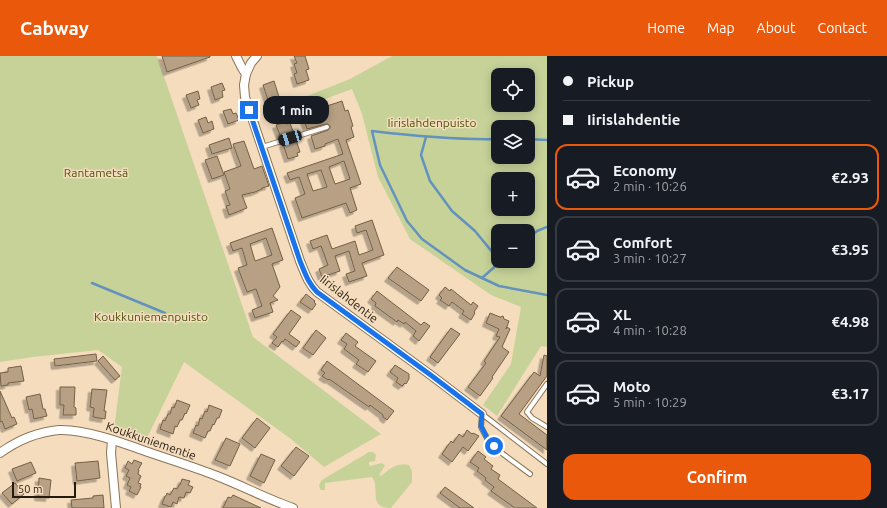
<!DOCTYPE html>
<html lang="en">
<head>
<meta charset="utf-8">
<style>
	body { margin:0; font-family:Ubuntu,sans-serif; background:#20242c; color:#f1f3f6; height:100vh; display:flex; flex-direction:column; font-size:15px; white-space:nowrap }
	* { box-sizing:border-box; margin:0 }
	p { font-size:13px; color:#9ea1a6 }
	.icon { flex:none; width:22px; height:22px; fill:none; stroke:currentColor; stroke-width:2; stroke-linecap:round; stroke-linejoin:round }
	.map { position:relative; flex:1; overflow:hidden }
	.side { display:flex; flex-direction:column; background:#171b24; width:340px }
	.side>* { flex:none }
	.top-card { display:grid; align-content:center; height:88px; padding:0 16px; background:#171b24 }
	.controls { position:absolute; left:491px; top:12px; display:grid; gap:8px }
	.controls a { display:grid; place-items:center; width:44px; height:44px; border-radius:8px; background:#171b24; box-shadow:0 2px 10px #0003; font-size:20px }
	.scale { position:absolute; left:12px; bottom:10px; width:64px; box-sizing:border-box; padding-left:4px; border:2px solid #241b10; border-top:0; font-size:11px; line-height:14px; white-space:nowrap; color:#241b10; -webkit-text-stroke:3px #f4dcbd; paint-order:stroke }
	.end { position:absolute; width:18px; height:18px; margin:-9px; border:5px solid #1a73e8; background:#fff; box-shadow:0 0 0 2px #fff }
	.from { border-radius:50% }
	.bubble { position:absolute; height:28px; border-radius:12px; background:#171b24; box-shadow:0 2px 10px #0003; font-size:13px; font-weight:700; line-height:28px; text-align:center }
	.car { position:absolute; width:12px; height:24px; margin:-12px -6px; border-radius:5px; box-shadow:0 0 3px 1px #0007; background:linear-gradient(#222 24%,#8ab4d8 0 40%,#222 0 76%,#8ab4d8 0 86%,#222 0) }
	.top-card b { display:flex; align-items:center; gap:14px; height:38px; font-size:15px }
	.top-card b+b { border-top:1px solid #363941 }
	.top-card i { width:10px; height:10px; background:#f1f3f6 }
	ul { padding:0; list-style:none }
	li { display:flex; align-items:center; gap:12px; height:66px; margin:0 8px 6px; padding:0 8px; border:2px solid #363941; border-radius:12px }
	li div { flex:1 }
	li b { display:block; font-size:15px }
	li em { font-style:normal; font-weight:700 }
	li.on { border-color:#ea580c }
	li>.icon { width:36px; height:36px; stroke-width:1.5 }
	.button { display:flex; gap:8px; margin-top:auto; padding:8px 16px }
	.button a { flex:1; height:46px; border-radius:12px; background:#ea580c; color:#fff; font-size:16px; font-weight:700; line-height:46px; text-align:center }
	header { display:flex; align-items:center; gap:24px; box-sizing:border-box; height:56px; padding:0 20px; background:#ea580c; color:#fff }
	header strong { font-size:19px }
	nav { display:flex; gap:22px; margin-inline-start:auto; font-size:14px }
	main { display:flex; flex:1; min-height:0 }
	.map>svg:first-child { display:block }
	.green { fill:#c7d299; fill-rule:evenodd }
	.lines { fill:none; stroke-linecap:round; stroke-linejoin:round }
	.stream { stroke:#6392be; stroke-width:2.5 }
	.building { fill:#b7a083; stroke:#746044; fill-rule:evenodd; filter:url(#shadow) }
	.lane-casing { stroke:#8b7559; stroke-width:6 }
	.street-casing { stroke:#8b7559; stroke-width:10 }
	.lane { stroke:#fff; stroke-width:4 }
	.street { stroke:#fff; stroke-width:8 }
	.route { stroke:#1a73e8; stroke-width:5 }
	.labels { text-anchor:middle; stroke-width:3; stroke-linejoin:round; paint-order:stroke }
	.park-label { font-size:12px; fill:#4d550f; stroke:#f4dcbd }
	.street-label { font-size:12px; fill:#241b10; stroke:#f4dcbd }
</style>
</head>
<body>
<header>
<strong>Cabway</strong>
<nav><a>Home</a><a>Map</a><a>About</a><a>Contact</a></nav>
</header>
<main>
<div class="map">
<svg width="547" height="452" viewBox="0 0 547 452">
	<defs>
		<filter id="shadow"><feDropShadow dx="-3.5" dy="3.5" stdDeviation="0" flood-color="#0004"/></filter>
	</defs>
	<rect width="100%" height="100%" fill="#f4dcbd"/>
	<g class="green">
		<path d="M0 0H157L253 281 381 378 324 411 291 383 184 306 148 380 147 384 114 373 122 311 98 294 33 301 0 306Z"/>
		<path d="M392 0H547V291L541 290 497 360 483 349 511 308 521 251 491 239 410 183 378 121 362 58 352 33 309 49 307 40 350 23ZM498 19H528V49H498ZM498 71H528V101H498ZM498 123H528V153H498ZM498 175H528V205H498Z"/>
		<path d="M369 396H373L376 399 375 405 369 406V409L371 410 381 407 385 409 383 413 379 419 381 420C391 412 396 407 409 409L412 415V426L391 452C367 452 381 433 372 421L325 427V434H321C318 430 319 428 322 424Z"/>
	</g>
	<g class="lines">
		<g class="stream">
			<path d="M426 81 421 99 430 125 452 155 475 175 498 203"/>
			<path d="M498 83C456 84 414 80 372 75L380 109 407 165 422 183 465 214 499 230 547 239"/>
			<path d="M528 83 547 84"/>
			<path d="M528 183 537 175 547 171"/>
			<path d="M482 222 500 206 499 205"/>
			<path d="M92 227 165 257"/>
		</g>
	</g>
	<g class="building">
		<path d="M162 0H210V1L167 16Z"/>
		<path d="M294 0H305L309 13 306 14 309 24 297 28 294 18 297 17 294 8 297 7Z"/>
		<path d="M274 25 279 41 268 44 263 29Z"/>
		<path d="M222 27 225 34 222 35 223 41 215 44 211 31Z"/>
		<path d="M198 35 200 43 197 44 199 49 191 52 186 39Z"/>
		<path d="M342 45 345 55 348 54 353 70 351 71 354 81 346 84 361 128 350 132 357 154 350 157 346 147 302 162 295 142 305 138 299 121 290 124 287 117 343 98 338 83 325 88V90L315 93 311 80 328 74 330 72V70L328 68H326L307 73 303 60 328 53 327 50ZM344 105 350 123 335 128 329 111ZM321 114 327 131 313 135 307 118Z"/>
		<path d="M231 53 233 58 236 57 239 64 228 68 223 55Z"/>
		<path d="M206 61 208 67 212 65 214 73 203 77 198 64Z"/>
		<path d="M286 66 287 68 290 67 294 78 281 82 276 69Z"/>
		<path d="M229 82 232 92 212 98 209 89Z"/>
		<path d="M296 84 300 96 297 97 298 100 288 103 283 88Z"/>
		<path d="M244 85 254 113 262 110 269 130 262 132V133L255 136 242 139 247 152 229 159 226 150 230 149 225 135 230 133 224 116 241 110 233 88Z"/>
		<path d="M217 100 224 119 212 123 205 104Z"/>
		<path d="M372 164 384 199 362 207 367 220 349 226 346 218 355 215 349 195 335 200 340 215 322 221 319 213 328 209 321 190 313 193 310 185 327 179 332 193 355 185 359 199 373 194 366 174 357 177 355 170Z"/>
		<path d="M272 172 283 204 272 208 280 231 273 240 278 244 270 247 273 256 255 262 252 254 262 250 256 233 247 236 238 212 247 209 242 192 233 195 230 187ZM266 182 272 199 255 205 250 188Z"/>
		<path d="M397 211 429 234 421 245 388 222Z"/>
		<path d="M445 231 450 235 451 233 471 249 473 246 478 250 474 256 475 257 471 264 462 258 464 255 452 246 449 250 440 244 442 242 439 239Z"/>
		<path d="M377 235 421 269 424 266 430 270 419 285 413 280 416 275 405 266 404 268 398 264 397 266 375 250 376 247 371 243Z"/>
		<path d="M306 238 315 245 314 246 316 248 312 254 300 246Z"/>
		<path d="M291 254 301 261 289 278 300 286 296 291 285 283 283 286 282 285 278 291 272 287 277 281 273 278Z"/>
		<path d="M490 257 500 261 503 260 504 263 509 265 506 273 507 271 510 273 502 291 509 296 492 321 493 322 480 340 468 331 486 307 484 305 500 281 496 280 499 273 486 267Z"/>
		<path d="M451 272 460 278 438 307 430 301Z"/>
		<path d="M316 274 326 282 313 299 303 292Z"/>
		<path d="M346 277 358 286 355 290 376 305 368 316 356 308 359 304 344 293 347 288 341 284Z"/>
		<path d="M96 298 97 305 55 310 54 303Z"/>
		<path d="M544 299 547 300V320L519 358 547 379V394L501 360 534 316 540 320Z"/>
		<path d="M103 300 120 320 115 324 98 305Z"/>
		<path d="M327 305 394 355 387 364 383 361V359L370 349 369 351 329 323 328 324 322 320 325 317 321 314Z"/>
		<path d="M395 309 409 318V323L406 328 405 327 402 330 396 326 398 322 390 316Z"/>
		<path d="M21 310 24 325 8 327V329L1 330 0 317 8 316V312Z"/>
		<path d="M60 331H75L74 351 76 352V359H63L64 349H60Z"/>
		<path d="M92 333 107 334 104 355H106L105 363 93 361 94 352 90 351Z"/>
		<path d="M0 335 12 362 14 361 17 368 5 373 2 365 0 366Z"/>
		<path d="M40 338 43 353H45L47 360 34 363 32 353 29 354 26 341Z"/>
		<path d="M177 344 190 349 186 358 185 357 182 364H180L177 371 175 370 173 378 160 373 163 364 165 365 168 358H170L172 351 174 352Z"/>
		<path d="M209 349 222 354 219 362H217L214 369 213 368 210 375H208L205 382 193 377 196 369 198 370 200 362 202 363 205 355 207 356Z"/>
		<path d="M257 362 270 372 255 392 242 382Z"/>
		<path d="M467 374 472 378 473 377 479 380 468 395 463 391 452 406 442 398 451 385 453 387 459 378 463 381Z"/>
		<path d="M226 382 240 388 230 410 215 404Z"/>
		<path d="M296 391 309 400 294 420 281 410Z"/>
		<path d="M478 395 486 401 484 403 493 410 491 413 500 419 498 423 537 452H515L491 435 494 431 485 424 486 422 477 415 479 412 470 406Z"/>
		<path d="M261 398 275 404 264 427 250 420Z"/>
		<path d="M134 404 142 407 138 414H139L138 418 141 420 138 427 141 428 140 431H141L137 439 129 435 131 431 127 429 130 422 126 420 129 414 125 412 128 405 132 408Z"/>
		<path d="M98 405 100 422 77 425 75 407Z"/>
		<path d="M31 406 36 417 17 425 12 413Z"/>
		<path d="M39 422 51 424 49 442 38 441Z"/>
		<path d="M182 423 190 425 188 429 193 431 190 437 186 436 184 442 179 441 177 448 173 446 171 451 162 448 165 440H166L167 437 170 439 174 432 177 433 179 429H180Z"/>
		<path d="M15 427 24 438 12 448 2 437Z"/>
		<path d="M445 431 474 452H460L440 437Z"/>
		<path d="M103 439 104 452H72L71 444 93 442V440Z"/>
		<path d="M233 439 261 452H223L228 441 231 442Z"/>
	</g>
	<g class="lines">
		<defs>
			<g id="lane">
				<path d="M262 91 327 71"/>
				<path d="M547 328 527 356 532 362 547 371"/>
				<path d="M482 358 481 371 488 384 503 398 530 418"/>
				<path d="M482 358 547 408"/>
			</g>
			<g id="street">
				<path d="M236 0 242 12 246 18 244 29 245 41 300 205C305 217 308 227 317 236L432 320 482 358"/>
				<path d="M246 18 251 7 257 0"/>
				<path d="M112 384 111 397 116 452"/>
				<path d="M0 397C18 384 37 376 59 374 85 373 123 387 148 396 171 404 194 411 217 420 243 430 267 443 293 452"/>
			</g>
		</defs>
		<use href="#lane" class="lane-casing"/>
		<use href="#street" class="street-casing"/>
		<use href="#lane" class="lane"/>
		<use href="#street" class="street"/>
	</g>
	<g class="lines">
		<path class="route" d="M249 54 300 205C305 217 308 227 317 236L432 320 482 358 481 370 488 384 494 390"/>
	</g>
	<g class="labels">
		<g class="park-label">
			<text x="432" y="71">Iirislahdenpuisto</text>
			<text x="96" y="121">Rantametsä</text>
			<text x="151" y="265">Koukkuniemenpuisto</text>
		</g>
		<g class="street-label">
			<text transform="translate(349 243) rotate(38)" y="4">Iirislahdentie</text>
			<text transform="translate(151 385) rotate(19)" y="4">Koukkuniementie</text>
		</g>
	</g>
</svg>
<div class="controls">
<a><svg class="icon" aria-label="locate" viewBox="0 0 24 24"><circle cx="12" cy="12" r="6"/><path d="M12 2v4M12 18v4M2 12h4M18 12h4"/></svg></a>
<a><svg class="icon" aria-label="layers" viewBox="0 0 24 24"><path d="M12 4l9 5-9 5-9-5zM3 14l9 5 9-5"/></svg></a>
<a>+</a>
<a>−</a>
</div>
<div class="scale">50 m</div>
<i class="end from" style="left:494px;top:390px"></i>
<i class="end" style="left:249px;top:54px"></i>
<div class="bubble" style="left:263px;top:40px;width:66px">1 min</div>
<i class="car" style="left:290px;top:82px;rotate:253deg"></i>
</div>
<section class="side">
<div class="top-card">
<b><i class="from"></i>Pickup</b>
<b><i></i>Iirislahdentie</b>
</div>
<ul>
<li class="on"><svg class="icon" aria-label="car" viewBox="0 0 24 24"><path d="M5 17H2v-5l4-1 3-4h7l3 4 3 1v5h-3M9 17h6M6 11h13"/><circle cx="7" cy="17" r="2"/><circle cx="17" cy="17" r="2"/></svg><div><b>Economy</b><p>2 min · 10:26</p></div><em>€2.93</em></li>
<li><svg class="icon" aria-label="car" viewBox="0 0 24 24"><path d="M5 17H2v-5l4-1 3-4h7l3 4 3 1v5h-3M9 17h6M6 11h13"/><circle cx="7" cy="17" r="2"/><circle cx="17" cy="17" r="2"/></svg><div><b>Comfort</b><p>3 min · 10:27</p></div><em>€3.95</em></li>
<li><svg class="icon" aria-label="car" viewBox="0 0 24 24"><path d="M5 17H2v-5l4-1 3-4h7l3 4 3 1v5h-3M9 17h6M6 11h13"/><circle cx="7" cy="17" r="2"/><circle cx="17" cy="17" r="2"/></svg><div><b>XL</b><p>4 min · 10:28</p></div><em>€4.98</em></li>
<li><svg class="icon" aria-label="car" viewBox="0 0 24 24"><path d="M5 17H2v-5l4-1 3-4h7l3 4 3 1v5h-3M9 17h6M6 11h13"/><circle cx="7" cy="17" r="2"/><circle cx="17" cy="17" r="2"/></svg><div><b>Moto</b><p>5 min · 10:29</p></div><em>€3.17</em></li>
</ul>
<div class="button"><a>Confirm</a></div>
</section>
</main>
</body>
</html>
